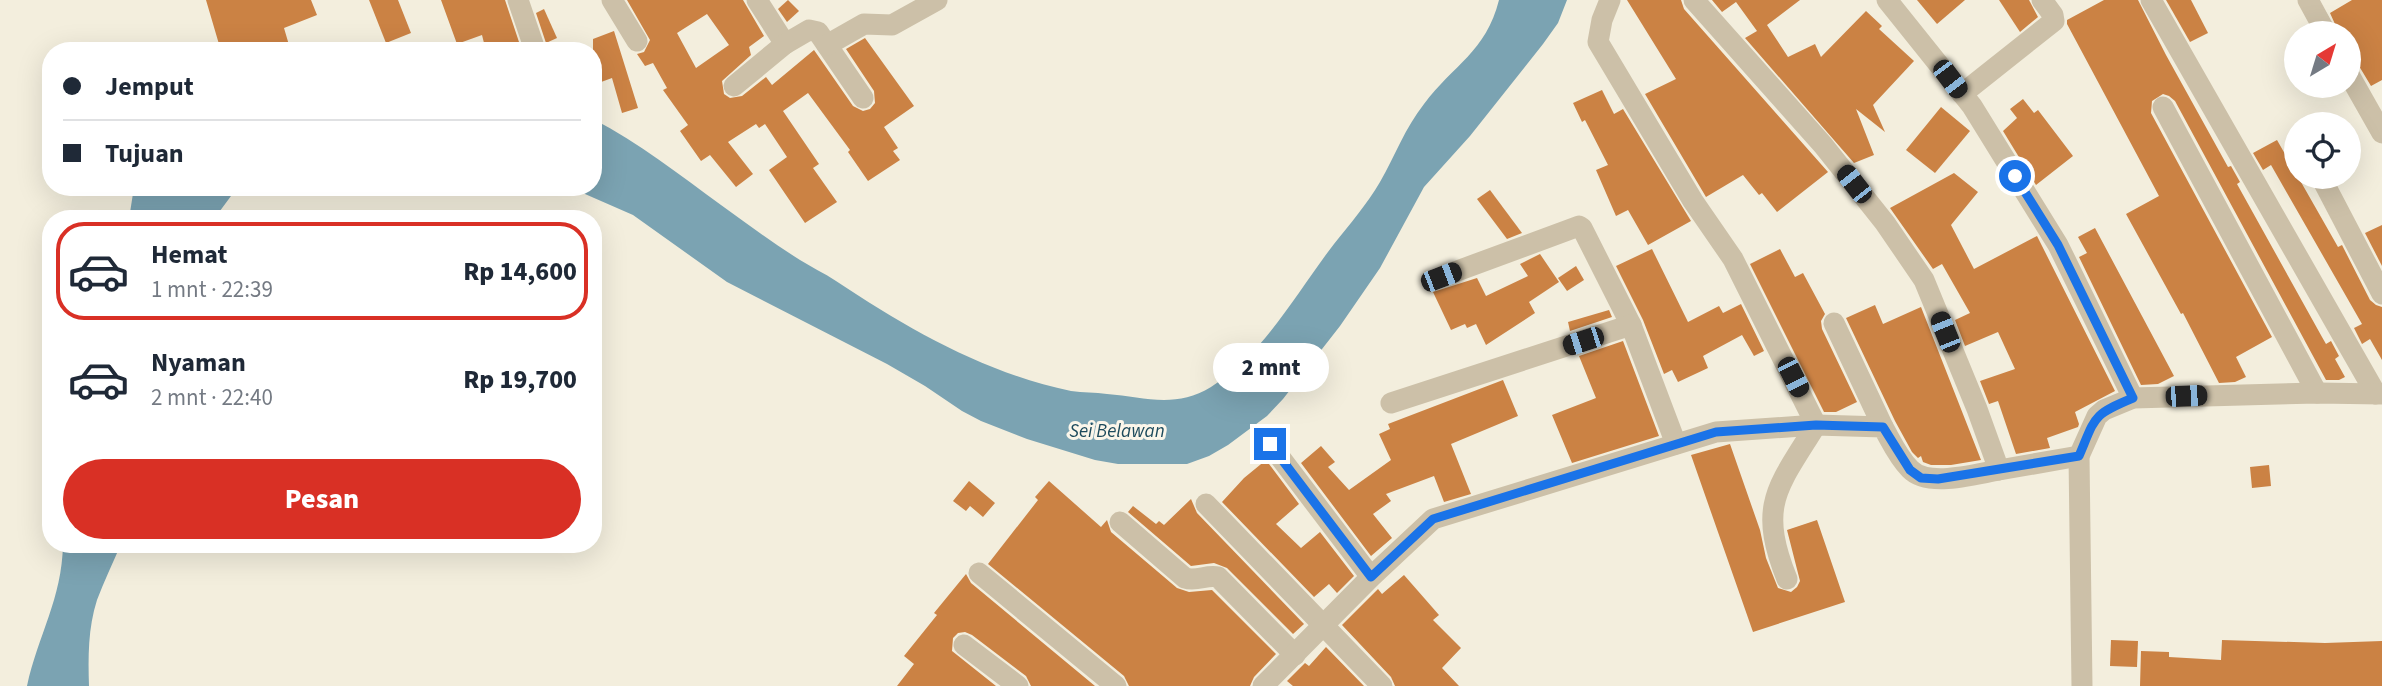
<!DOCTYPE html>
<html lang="id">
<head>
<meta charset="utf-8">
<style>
	body { margin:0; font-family:"Source Sans 3",sans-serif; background:#f6f6f7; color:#1f2937; height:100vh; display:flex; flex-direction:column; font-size:26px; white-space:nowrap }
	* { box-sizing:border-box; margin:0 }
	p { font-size:23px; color:#747a83 }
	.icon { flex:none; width:38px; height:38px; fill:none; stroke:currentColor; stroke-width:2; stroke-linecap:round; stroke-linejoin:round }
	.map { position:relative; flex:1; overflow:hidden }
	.drawer { position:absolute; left:42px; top:210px; width:560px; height:343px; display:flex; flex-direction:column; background:#fff; border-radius:28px; box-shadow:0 7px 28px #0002 }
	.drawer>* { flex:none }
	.hud { position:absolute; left:42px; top:42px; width:560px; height:154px; border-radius:28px; box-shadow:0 7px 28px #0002; display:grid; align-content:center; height:154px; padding:0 21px; background:#fff }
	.needle { width:46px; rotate:38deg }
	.fabs { position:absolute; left:2284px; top:21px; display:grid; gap:14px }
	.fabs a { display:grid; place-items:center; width:77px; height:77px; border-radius:50%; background:#fff; box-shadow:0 7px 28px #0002; font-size:35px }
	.end { position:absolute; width:32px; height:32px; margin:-16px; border:9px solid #1a73e8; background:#fff; box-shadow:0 0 0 4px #fff }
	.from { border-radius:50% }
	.bubble { position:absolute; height:49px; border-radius:24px; background:#fff; box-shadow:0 7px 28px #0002; font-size:23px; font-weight:800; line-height:49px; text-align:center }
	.car { position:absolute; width:21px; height:42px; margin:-21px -10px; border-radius:9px; box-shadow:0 0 5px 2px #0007; background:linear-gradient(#222 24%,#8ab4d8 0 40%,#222 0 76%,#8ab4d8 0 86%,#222 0) }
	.hud b { display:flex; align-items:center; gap:24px; height:66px; font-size:26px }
	.hud b+b { border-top:2px solid #e0e1e3 }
	.hud i { width:18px; height:18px; background:#1f2937 }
	ul { padding:12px 0 0; list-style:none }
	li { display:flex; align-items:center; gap:21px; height:98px; margin:0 14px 10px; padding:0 7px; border:4px solid transparent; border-radius:28px }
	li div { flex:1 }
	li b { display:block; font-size:26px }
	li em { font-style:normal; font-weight:800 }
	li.selected { border-color:#d93025 }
	li>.icon { width:63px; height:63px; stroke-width:1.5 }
	.button { display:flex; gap:14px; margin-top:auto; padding:14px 21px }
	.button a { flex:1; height:80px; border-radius:42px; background:#d93025; color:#fff; font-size:28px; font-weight:800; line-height:80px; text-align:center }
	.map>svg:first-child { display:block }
	.water { fill:#7ba3b2 }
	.building { fill:#cb8244; fill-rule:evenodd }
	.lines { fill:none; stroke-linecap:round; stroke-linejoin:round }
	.minor { stroke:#ccc0a8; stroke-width:21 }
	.route { stroke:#1a73e8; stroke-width:9 }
	.labels { text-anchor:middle; stroke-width:6; stroke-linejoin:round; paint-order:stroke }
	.water-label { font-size:19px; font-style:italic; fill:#1c4a5c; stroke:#fbf6ea }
</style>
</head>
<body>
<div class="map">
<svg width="2382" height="686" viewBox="0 0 2382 686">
	<rect width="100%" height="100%" fill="#f3eedd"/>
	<g class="water">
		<path d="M1499 0H1567L1558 23 1543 44 1470 136 1424 187 1380 268 1340 326 1283 399 1267 416 1228 445 1209 456 1187 464H1118L1095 460 1027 439 981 421 962 411 925 386 887 364 727 282 633 215 569 187H593V119C639 143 680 175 721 205 747 224 773 243 800 260 811 267 824 273 836 281 908 329 985 373 1071 391 1083 393 1095 392 1107 394 1144 397 1175 409 1211 387 1265 353 1296 293 1334 244 1350 224 1367 204 1380 182 1395 156 1405 128 1424 104 1453 65 1486 52 1499 0Z"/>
		<path d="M134 187H243L231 196 214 219H129Z"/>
		<path d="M63 544H121C113 563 104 581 97 600 88 628 88 657 89 686H27C38 635 62 599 63 544Z"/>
	</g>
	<g class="building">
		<path d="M206 0H311L317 15 284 28 289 45 269 51H259L258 47 241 51H221Z"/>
		<path d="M369 0H398L411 33 386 43Z"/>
		<path d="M441 0H505L522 51H486L482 35 457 44Z"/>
		<path d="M627 0H743L764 36 749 47 751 55 722 81 724 94 730 98 742 96 766 77 772 85 814 50 853 106 863 111 870 109 875 103 874 91 846 49 865 38 914 106 884 127 898 148 893 151 900 160 868 181 848 152 850 150 808 93 783 111 819 164 813 168 837 202 805 223 769 170 787 157 765 124 759 128 756 124 728 142 753 174 736 187 710 155 701 161 680 131 688 125 663 90 667 88 653 63 645 66 637 54 644 52 650 40ZM707 14 729 45 696 68 677 33Z"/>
		<path d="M788 0 799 11 787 22 778 9Z"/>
		<path d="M1627 0H1681L1684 9 1828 172 1777 212 1762 193 1759 195 1743 175 1706 197 1645 94 1676 79Z"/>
		<path d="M1712 0H1800L1767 25 1788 57 1815 44 1821 57 1866 11 1882 26 1879 29 1914 61 1873 105 1885 132 1856 109 1874 155 1854 163 1745 38 1757 31 1736 2 1722 12Z"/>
		<path d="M1917 0H1965L1937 24Z"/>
		<path d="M1999 0H2029L2038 17 2020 32Z"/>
		<path d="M2104 0H2138L2166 55 2228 167 2231 166 2240 182 2237 184 2322 337 2326 344 2331 341 2339 356 2335 359 2345 377 2339 380H2326L2175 101 2169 96 2163 94 2152 101 2151 113 2272 337 2236 357 2246 377 2235 382 2219 383 2183 313 2181 314 2126 214 2159 196 2067 24V20Z"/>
		<path d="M2166 0H2191L2208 33 2190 42Z"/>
		<path d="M2352 0H2382V80L2371 86 2359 66 2348 60V33H2339L2330 13Z"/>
		<path d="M544 9 557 38 546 43 536 13Z"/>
		<path d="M614 31 638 108 622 113 612 78 593 85V39Z"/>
		<path d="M1602 90 1614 114 1623 109 1691 221 1648 245 1628 210 1616 216 1596 170 1608 165 1585 120 1582 122 1573 103Z"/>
		<path d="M2023 99 2034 113 2038 110 2073 156 2036 185 2003 131 2017 118 2010 109Z"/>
		<path d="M1941 107 1970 131 1935 173 1906 150Z"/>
		<path d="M2277 140 2338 247 2342 245 2370 300 2376 305 2382 307V360L2370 339 2362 344 2354 328 2362 324 2271 165 2263 170 2253 153Z"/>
		<path d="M1954 173 1978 192 1951 225 1974 269 2037 236 2115 391 2075 412 2079 424 2078 427 2047 438 2050 448 2016 454 1998 401 1989 404 1980 381 2015 369 1998 332 1965 346 1955 320 1970 313 1942 264 1933 269 1890 208Z"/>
		<path d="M1490 190 1522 233 1507 239 1477 199Z"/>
		<path d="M2382 225V266L2365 233Z"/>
		<path d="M2095 228 2174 376 2158 384 2141 385 2079 257 2087 253 2078 237Z"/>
		<path d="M1652 249 1688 322 1719 306 1723 313 1741 304 1764 351 1754 356 1742 335 1703 356 1708 368 1678 382 1672 370 1664 374 1643 320 1616 266Z"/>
		<path d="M1780 249 1795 277 1803 273 1825 314 1821 321 1822 329 1857 402 1836 412H1824L1750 264Z"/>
		<path d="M1540 254 1559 282 1529 302 1535 313 1486 345 1476 324 1467 328 1465 324 1451 330 1433 292 1477 278 1486 296 1528 276 1520 264Z"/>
		<path d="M1576 266 1584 280 1567 291 1558 278Z"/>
		<path d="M1875 305 1883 324 1921 307 1981 460 1951 465H1931L1923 462 1921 456 1918 458 1912 452 1895 421 1846 318Z"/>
		<path d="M1609 310 1612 317 1570 331 1568 322Z"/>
		<path d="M1623 341 1659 436 1572 463 1552 415 1596 398 1579 356Z"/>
		<path d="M1503 380 1518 416 1451 444 1471 494 1444 502 1434 476 1386 494 1391 501 1373 514 1392 538 1371 556 1301 463 1321 446 1335 462 1328 467 1349 490 1391 460 1379 434 1390 429 1388 424Z"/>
		<path d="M1730 444 1760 530 1766 558 1778 588 1791 592 1797 587 1800 581 1787 530 1817 520 1845 602 1753 632 1691 455Z"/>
		<path d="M1266 460 1299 504 1276 524 1301 548 1320 532 1354 576 1337 593 1329 584 1314 597 1222 502 1244 478Z"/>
		<path d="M2269 465 2271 486 2252 488 2250 467Z"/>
		<path d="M969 481 995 503 983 517 970 506 966 511 953 501Z"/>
		<path d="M1049 481 1101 527 1107 520 1111 532 1177 588 1189 592 1212 590 1276 654 1254 677 1250 686H1129L1124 676 988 564 1038 500 1035 497Z"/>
		<path d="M1191 499 1197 513 1304 624 1293 634 1227 568 1214 563 1191 566 1128 512 1133 506 1156 524 1159 521 1164 525Z"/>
		<path d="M966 574 971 583 1095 686H1031L1026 676 972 635 965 632 958 633 953 638 952 651 996 686H897L914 664 904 656 937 615 934 613Z"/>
		<path d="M1404 575 1439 615 1433 620 1461 648 1442 668 1459 686H1395L1391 677 1342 625 1378 589 1382 594Z"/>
		<path d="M2111 640 2138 641 2137 667 2110 666Z"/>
		<path d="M2222 640 2325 643 2382 641V686H2140L2141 651 2169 652V657L2221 660Z"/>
		<path d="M1326 647 1364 686H1293L1287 681 1305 663 1309 666Z"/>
	</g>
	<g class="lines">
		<g class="minor">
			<path d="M518 0 533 44"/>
			<path d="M612 0 637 41"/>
			<path d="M757 0 785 44 809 30 818 32 863 98"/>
			<path d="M1610 0 1602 20 1598 42 1693 201 1733 259 1816 425"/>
			<path d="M1694 0 1823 145 1885 223 1924 280 1977 409 1999 470 2079 456"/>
			<path d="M1887 0 1972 106 2058 245 2133 398"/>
			<path d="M2151 0 2376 394"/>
			<path d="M2308 0 2326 33"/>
			<path d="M827 45 864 24 892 25 937 0"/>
			<path d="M2348 73 2382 133"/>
			<path d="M734 86 785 44"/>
			<path d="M1962 94 2054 21 2053 15 2042 0"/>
			<path d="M2163 107 2317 393"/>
			<path d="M2324 183 2382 294"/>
			<path d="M1441 277 1579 226 1582 228 1631 325"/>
			<path d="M1834 323 1883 427"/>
			<path d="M1391 403 1631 325 1676 444"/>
			<path d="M1270 444 1371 577"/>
			<path d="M1206 504 1382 686"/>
			<path d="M1120 522 1185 578C1197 582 1207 574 1218 577L1295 655"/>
			<path d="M979 573 1116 686"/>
			<path d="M1787 579C1757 504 1778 487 1816 425"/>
			<path d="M964 645 1018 686"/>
			<path d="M1263 686 1371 577 1433 519 1716 432 1816 425 1883 427C1891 441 1898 457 1910 469 1928 488 1975 474 1999 470"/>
			<path d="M2082 686 2079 456 2097 416 2104 410 2133 398 2317 393 2382 394"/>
		</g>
	</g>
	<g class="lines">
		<path class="route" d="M1270 444 1371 577 1433 519 1716 432 1816 425 1883 427 1910 470 1921 478 1938 479 2079 456C2096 416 2092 415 2133 398L2058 245 2015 176"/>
	</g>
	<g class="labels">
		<g class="water-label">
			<text x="1117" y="437">Sei Belawan</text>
		</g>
	</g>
</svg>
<div class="fabs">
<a><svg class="needle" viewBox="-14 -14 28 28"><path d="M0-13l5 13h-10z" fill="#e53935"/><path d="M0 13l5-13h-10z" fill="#747a83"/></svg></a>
<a><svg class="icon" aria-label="locate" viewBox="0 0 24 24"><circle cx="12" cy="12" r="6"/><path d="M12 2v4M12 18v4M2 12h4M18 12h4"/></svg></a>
</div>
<i class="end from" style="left:2015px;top:176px"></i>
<i class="end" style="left:1270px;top:444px"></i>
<div class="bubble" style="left:1213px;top:343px;width:116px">2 mnt</div>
<i class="car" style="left:1950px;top:79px;rotate:143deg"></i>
<i class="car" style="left:1854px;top:184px;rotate:322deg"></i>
<i class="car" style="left:1441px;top:277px;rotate:69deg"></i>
<i class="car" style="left:1945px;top:332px;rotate:338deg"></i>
<i class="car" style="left:1583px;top:341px;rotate:252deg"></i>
<i class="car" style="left:1793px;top:377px;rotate:153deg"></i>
<i class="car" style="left:2186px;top:396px;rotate:88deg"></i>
<div class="hud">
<b><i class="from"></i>Jemput</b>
<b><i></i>Tujuan</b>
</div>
<section class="drawer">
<ul>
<li class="selected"><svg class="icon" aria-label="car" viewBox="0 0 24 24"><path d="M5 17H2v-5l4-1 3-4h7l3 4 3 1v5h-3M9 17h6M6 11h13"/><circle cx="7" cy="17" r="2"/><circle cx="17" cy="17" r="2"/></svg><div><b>Hemat</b><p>1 mnt · 22:39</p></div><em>Rp 14,600</em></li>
<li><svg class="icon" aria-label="car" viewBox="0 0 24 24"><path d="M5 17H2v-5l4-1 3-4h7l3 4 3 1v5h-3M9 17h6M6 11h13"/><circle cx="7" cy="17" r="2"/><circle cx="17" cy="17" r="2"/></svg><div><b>Nyaman</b><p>2 mnt · 22:40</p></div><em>Rp 19,700</em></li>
</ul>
<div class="button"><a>Pesan</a></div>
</section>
</div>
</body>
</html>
